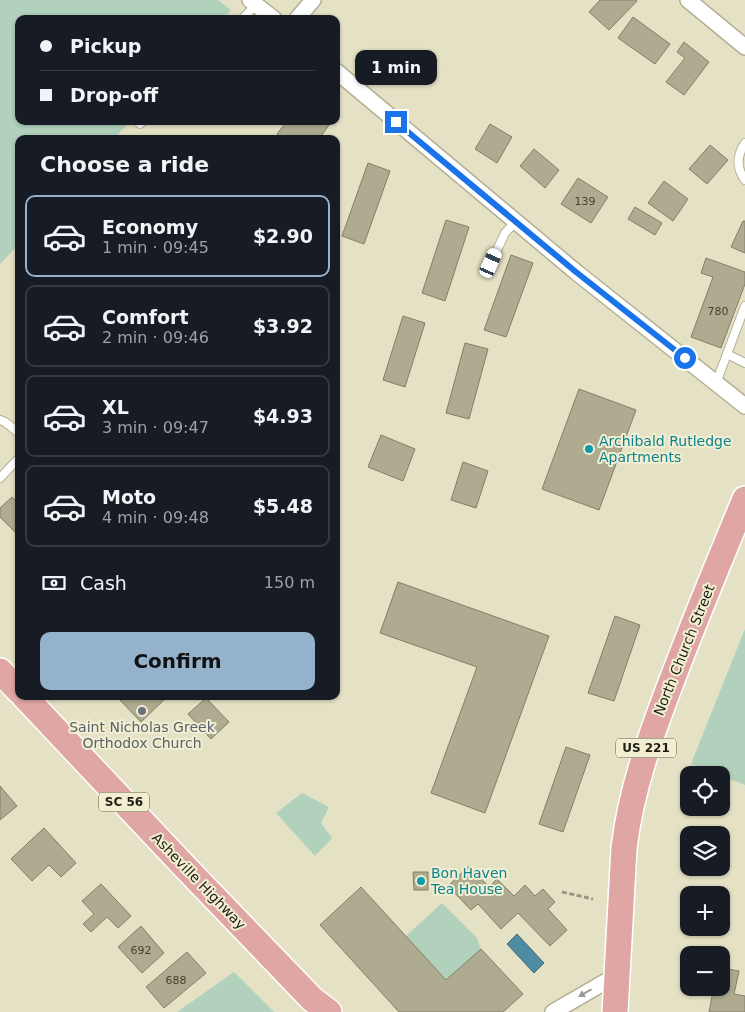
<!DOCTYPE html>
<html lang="en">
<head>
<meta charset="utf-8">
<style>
	body { margin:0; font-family:"DejaVu Sans",sans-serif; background:#20242c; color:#f1f3f6; height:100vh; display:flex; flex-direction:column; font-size:19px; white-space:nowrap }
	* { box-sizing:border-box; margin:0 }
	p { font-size:16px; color:#9ea1a6 }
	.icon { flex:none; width:28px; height:28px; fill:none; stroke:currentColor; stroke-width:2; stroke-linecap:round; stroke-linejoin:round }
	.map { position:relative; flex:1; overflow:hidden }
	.sheet { position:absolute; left:15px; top:135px; width:325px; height:565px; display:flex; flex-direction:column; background:#171b24; border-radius:10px; box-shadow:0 1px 4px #0004 }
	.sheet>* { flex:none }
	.guide { position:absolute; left:15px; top:15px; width:325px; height:110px; border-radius:10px; box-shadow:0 1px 4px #0004; display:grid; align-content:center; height:110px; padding:0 25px; background:#171b24 }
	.fabs { position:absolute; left:680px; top:766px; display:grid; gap:10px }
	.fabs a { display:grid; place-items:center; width:50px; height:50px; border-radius:10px; background:#171b24; box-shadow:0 1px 4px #0004; font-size:25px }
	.end { position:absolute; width:22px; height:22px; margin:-11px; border:6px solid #1a73e8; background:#fff; box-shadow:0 0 0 2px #fff }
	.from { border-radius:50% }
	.bubble { position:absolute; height:35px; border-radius:10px; background:#171b24; box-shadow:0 1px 4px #0004; font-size:16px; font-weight:800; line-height:35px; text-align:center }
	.car { position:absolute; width:15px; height:30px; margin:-15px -8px; border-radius:6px; box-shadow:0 0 4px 1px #0007; background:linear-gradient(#fff 24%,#345 0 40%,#fff 0 76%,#345 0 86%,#fff 0) }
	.guide b { display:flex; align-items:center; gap:18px; height:48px; font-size:19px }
	.guide b+b { border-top:1px solid #363941 }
	.guide i { width:12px; height:12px; background:#f1f3f6 }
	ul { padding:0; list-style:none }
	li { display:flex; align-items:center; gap:15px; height:82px; margin:0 10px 8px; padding:0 15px; border:2px solid #363941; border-radius:10px }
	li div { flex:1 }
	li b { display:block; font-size:19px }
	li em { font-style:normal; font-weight:800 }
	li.active { border-color:#95b2cc }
	li>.icon { width:45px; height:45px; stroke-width:1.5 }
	h2 { padding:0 25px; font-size:22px; line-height:60px }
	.pay { display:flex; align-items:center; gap:12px; height:55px; padding:0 25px; font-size:19px }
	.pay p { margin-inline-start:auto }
	.action { display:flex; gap:10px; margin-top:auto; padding:10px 25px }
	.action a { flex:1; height:58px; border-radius:10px; background:#95b2cc; color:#111; font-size:20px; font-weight:800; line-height:58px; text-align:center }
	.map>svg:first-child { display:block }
	.green { fill:#b2d1bd }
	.water { fill:#4f8ca2; stroke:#416b77 }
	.building { fill:#afab90; stroke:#837f65 }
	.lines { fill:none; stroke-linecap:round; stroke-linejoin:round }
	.lane-casing { stroke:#b3af94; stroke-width:10 }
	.street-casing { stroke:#b3af94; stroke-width:18 }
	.primary-casing { stroke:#fff; stroke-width:28 }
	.path { stroke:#999680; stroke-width:3; stroke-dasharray:5 2.5; stroke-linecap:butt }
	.lane { stroke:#fff; stroke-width:8 }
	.street { stroke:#fff; stroke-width:15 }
	.primary { stroke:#e0a6a3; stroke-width:25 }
	.oneway { fill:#9b9a95 }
	.route { stroke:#1a73e8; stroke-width:6 }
	.culture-dot { fill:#0f9aa8; stroke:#f2eed1; stroke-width:2 }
	.worship-dot { fill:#6b7280; stroke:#f2eed1; stroke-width:2 }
	.labels { text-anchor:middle; stroke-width:4; stroke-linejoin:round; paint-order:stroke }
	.number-label { font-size:11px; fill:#444133 }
	.shield { fill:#f2eed1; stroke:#5f5c4d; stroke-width:1 }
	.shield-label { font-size:12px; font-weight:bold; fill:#201e14 }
	.culture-label { font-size:14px; fill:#0d838f; stroke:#f2eed1; text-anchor:start }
	.street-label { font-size:14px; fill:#201e14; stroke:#f2eed1 }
	.worship-label { font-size:14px; fill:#5b616d; stroke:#f2eed1 }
</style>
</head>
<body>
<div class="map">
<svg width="745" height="1012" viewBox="0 0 745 1012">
	<rect width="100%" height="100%" fill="#e5e1c4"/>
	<g class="green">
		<path d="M0 0H218L231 10 223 19H19V121H130L114 139H19V244L0 264Z"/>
		<path d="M745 629V785L691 764Z"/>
		<path d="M302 793 329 807 321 823 332 838 315 856 276 813Z"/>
		<path d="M442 903 477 938 481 949 446 980 406 936Z"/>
		<path d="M234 972 274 1012H177Z"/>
	</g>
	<path class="water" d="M517 934 544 963 534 973 507 944Z"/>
	<g class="building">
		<path d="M600 0H636L637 1 609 30 589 12Z"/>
		<path d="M633 17 670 44 655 64 618 38Z"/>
		<path d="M684 42 709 62 684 95 666 82 685 58 677 52Z"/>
		<path d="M287 121H324L329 125 319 139H283L277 134Z"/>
		<path d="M490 124 512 137 497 163 475 149Z"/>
		<path d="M710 145 728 160 707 184 689 169Z"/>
		<path d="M534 149 559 170 545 188 520 166Z"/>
		<path d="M368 163 390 171 364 244 342 236Z"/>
		<path d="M578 178 608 197 591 223 561 204Z"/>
		<path d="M664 181 688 199 673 221 648 203Z"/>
		<path d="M635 207 662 223 655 235 628 219Z"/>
		<path d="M446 220 469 227 445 301 422 293Z"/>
		<path d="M743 221H745V253L731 247Z"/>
		<path d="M511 255 533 263 506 337 484 330Z"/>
		<path d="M706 258 745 272V284L721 348 691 337 713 277 701 273Z"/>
		<path d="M403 316 425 323 405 387 383 380Z"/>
		<path d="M465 343 488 349 469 419 446 413Z"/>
		<path d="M579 389 636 410 599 510 542 489Z"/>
		<path d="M381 435 415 449 403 481 368 467Z"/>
		<path d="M463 462 488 471 476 508 451 500Z"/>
		<path d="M12 497 19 504V528L15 532 0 517V508Z"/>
		<path d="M398 582 549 636 485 813 431 793 477 667 380 633Z"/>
		<path d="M615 616 640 625 614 701 588 693Z"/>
		<path d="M123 696H168L141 722 119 699Z"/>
		<path d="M206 698 229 722 211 739 188 714Z"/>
		<path d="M566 747 590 755 563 832 539 824Z"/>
		<path d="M0 786 17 806 0 820Z"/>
		<path d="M44 828 76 863 61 877 49 865 32 881 11 859Z"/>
		<path d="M469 866 489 887 497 879 514 896 525 885 535 896 543 889 555 902 548 909 567 930 550 946 518 913 501 929 478 904 471 910 448 886Z"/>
		<path d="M413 872H428V890H414Z"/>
		<path d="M101 884 131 916 118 928 107 917 91 932 83 924 94 914 82 901Z"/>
		<path d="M361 887 446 980 481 949 523 994 503 1012H399L320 925Z"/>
		<path d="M141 926 164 953 142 973 118 947Z"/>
		<path d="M187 952 206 973 164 1008 146 987Z"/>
		<path d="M721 968 739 971 734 994 745 996V1012H709L713 991 708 990 709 988H721Z"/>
	</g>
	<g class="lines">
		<defs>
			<g id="lane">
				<path d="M242 19 256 5"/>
				<path d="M140 124 143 121"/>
				<path d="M745 143C737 155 736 168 745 180"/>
				<path d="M491 263 505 233 516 221"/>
				<path d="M745 306 727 354 745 363"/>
				<path d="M716 383 727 354"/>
				<path d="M0 420 5 422 19 433"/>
				<path d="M0 478 19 458"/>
			</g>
			<g id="street">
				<path d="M250 0 274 19"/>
				<path d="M688 0 745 47"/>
				<path d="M297 19 313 0"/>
				<path d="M336 71 576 272 745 406"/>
				<path d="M553 1012 617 975"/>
			</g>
			<g id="primary">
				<path d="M0 671 19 691"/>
				<path d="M24 696 185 867 312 999 329 1012"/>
				<path d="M615 1012 624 848C631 789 651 735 672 680 695 619 720 559 745 499"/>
			</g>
		</defs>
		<use href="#lane" class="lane-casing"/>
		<use href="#street" class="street-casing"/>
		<use href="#primary" class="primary-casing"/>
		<path class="path" d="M562 892 593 899"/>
		<use href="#lane" class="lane"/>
		<use href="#street" class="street"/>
		<use href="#primary" class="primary"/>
	</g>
	<defs><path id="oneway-solid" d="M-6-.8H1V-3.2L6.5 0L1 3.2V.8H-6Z" transform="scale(1.25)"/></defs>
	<use class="oneway" href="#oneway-solid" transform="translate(585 993) rotate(150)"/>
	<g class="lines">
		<path class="route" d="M396 122 576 272 685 358"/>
	</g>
	<g class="culture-dot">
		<circle cx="589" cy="449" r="5"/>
		<circle cx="421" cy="881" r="5"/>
	</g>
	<circle class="worship-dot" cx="142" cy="711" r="5"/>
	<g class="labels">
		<g class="number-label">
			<text x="585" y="205">139</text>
			<text x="718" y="315">780</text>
			<text x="141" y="954">692</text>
			<text x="176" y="984">688</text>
		</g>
		<g class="shield">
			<rect x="616" y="738.5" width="60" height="19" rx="4"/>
			<rect x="99" y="792.5" width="50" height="19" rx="4"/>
		</g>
		<g class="shield-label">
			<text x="646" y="752">US 221</text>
			<text x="124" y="806">SC 56</text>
		</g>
		<g class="culture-label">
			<text x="599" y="446">Archibald Rutledge<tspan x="599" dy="16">Apartments</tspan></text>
			<text x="431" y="878">Bon Haven<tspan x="431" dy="16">Tea House</tspan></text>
		</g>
		<g class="street-label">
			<text transform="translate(684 650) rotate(-68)" y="5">North Church Street</text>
			<text transform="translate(199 881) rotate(46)" y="5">Asheville Highway</text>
		</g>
		<g class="worship-label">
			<text x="142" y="732">Saint Nicholas Greek<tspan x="142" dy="16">Orthodox Church</tspan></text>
		</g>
	</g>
</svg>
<div class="fabs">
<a><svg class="icon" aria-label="locate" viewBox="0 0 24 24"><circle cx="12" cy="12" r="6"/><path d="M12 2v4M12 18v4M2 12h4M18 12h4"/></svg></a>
<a><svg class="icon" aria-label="layers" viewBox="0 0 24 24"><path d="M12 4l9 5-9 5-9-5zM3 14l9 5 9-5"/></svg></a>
<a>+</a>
<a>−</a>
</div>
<i class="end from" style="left:685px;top:358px"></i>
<i class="end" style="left:396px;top:122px"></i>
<div class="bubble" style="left:355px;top:50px;width:82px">1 min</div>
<i class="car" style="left:491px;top:263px;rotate:24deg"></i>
<div class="guide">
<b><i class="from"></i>Pickup</b>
<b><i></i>Drop-off</b>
</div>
<section class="sheet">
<h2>Choose a ride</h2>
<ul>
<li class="active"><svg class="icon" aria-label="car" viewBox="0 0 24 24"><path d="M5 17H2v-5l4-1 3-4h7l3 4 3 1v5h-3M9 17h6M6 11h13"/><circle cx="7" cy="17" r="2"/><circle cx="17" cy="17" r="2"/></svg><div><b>Economy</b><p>1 min · 09:45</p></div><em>$2.90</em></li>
<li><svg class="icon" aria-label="car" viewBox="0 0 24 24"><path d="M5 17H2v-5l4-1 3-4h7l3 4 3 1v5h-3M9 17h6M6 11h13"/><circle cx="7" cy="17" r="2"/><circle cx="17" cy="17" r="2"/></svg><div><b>Comfort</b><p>2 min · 09:46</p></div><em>$3.92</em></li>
<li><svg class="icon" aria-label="car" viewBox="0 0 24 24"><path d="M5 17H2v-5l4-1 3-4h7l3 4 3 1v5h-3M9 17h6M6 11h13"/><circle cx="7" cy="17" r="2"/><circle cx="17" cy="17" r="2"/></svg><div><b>XL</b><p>3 min · 09:47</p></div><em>$4.93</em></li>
<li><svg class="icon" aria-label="car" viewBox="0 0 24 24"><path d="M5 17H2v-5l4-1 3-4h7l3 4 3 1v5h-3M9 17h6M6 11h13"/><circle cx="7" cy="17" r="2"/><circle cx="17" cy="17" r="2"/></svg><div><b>Moto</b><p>4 min · 09:48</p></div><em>$5.48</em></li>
</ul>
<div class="pay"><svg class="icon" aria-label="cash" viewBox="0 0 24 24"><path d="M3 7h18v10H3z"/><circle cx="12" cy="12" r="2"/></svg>Cash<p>150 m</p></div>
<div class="action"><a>Confirm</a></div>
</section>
</div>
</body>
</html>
